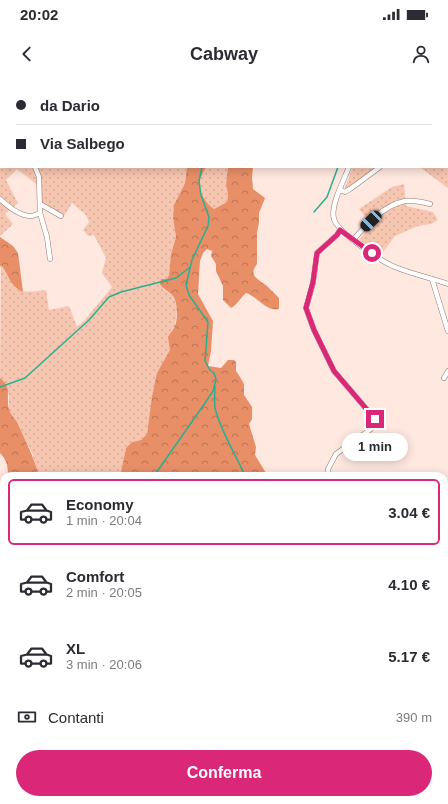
<!DOCTYPE html>
<html lang="it">
<head>
<meta charset="utf-8">
<style>
	body { margin:0; font-family:Helvetica,sans-serif; background:#f7f7f7; color:#2b2b33; height:100vh; display:flex; flex-direction:column; font-size:15px; white-space:nowrap }
	* { box-sizing:border-box; margin:0 }
	p { font-size:13px; color:#7c7c81 }
	.icon { flex:none; width:22px; height:22px; fill:none; stroke:currentColor; stroke-width:2; stroke-linecap:round; stroke-linejoin:round }
	.map { position:relative; flex:1; overflow:hidden }
	.drawer { position:absolute; left:0px; top:392px; width:448px; height:332px; display:flex; flex-direction:column; background:#fff; border-radius:12px 12px 0 0; box-shadow:0 2px 10px #0003 }
	.drawer>* { flex:none }
	.hud { position:absolute; left:0px; top:0px; width:448px; height:88px; box-shadow:0 2px 10px #0003; display:grid; align-content:center; height:88px; padding:0 16px; background:#fff }
	.end { position:absolute; width:18px; height:18px; margin:-9px; border:5px solid #db2777; background:#fff; box-shadow:0 0 0 2px #fff }
	.from { border-radius:50% }
	.bubble { position:absolute; height:28px; border-radius:14px; background:#fff; box-shadow:0 2px 10px #0003; font-size:13px; font-weight:700; line-height:28px; text-align:center }
	.car { position:absolute; width:12px; height:24px; margin:-12px -6px; border-radius:5px; box-shadow:0 0 3px 1px #0007; background:linear-gradient(#222 24%,#8ab4d8 0 40%,#222 0 76%,#8ab4d8 0 86%,#222 0) }
	.hud b { display:flex; align-items:center; gap:14px; height:38px; font-size:15px }
	.hud b+b { border-top:1px solid #e1e1e2 }
	.hud i { width:10px; height:10px; background:#2b2b33 }
	ul { padding:7px 0 0; list-style:none }
	li { display:flex; align-items:center; gap:12px; height:66px; margin:0 8px 6px; padding:0 8px; border:2px solid transparent; border-radius:6px }
	li div { flex:1 }
	li b { display:block; font-size:15px }
	li em { font-style:normal; font-weight:700 }
	li.on { border-color:#db2777 }
	li>.icon { width:36px; height:36px; stroke-width:1.5 }
	.pay { display:flex; align-items:center; gap:10px; height:44px; padding:0 16px; font-size:15px }
	.pay p { margin-inline-start:auto }
	.primary-button { display:flex; gap:8px; margin-top:auto; padding:8px 16px }
	.primary-button a { flex:1; height:46px; border-radius:24px; background:#db2777; color:#fff; font-size:16px; font-weight:700; line-height:46px; text-align:center }
	.status { display:flex; justify-content:space-between; align-items:center; height:28px; padding:0 20px; background:#fff; direction:ltr }
	.status svg { height:11px; fill:currentColor }
	header { display:flex; justify-content:space-between; align-items:center; height:52px; padding:0 16px; background:#fff; font-size:18px; font-weight:700 }
	.map>svg:first-child { display:block }
	.grass { fill:url(#grass-dots) }
	.forest { fill:url(#forest-crowns) }
	.lines { fill:none; stroke-linecap:round; stroke-linejoin:round }
	.stream { stroke:#29af90; stroke-width:1.5 }
	.minor-casing { stroke:#91796e; stroke-width:5.5 }
	.minor { stroke:#fff; stroke-width:4.5 }
	.route { stroke:#db2777; stroke-width:5 }
</style>
</head>
<body>
<div class="status"><b>20:02</b><svg viewBox="0 0 49 12"><path d="M0 12V9h3v3zM5 12V6h3v6zM10 12V3h3v9zM15 12V0h3v12zM26 1h20v11H26zM47 4h2v5h-2z"/></svg></div>
<header><svg class="icon" aria-label="back" viewBox="0 0 24 24"><path d="M15 5l-7 7 7 7"/></svg>Cabway<svg class="icon" aria-label="person" viewBox="0 0 24 24"><circle cx="12" cy="8" r="4"/><path d="M4 21q1-7 8-7t8 7"/></svg></header>
<div class="map">
<svg width="448" height="724" viewBox="0 0 448 724">
	<defs>
		<pattern id="grass-dots" width="8" height="8" patternUnits="userSpaceOnUse"><rect width="8" height="8" fill="#f7c6b1"/><path d="M2 2h.1M6 6h.1" fill="none" stroke="#d4aa98" stroke-width="1.8" stroke-linecap="round"/></pattern>
		<pattern id="forest-crowns" width="20" height="18" patternUnits="userSpaceOnUse"><rect width="20" height="18" fill="#e88f68"/><path d="M2 6a3 3 0 1 1 6 0M12 15a3 3 0 1 1 6 0" fill="none" stroke="#bc7455"/></pattern>
	</defs>
	<rect width="100%" height="100%" fill="#ffe8df"/>
	<g class="grass">
		<path d="M0 0 53 1H1V87H187L185 103 178 117 173 138 176 157 171 174 169 195 163 209 172 215 175 221 177 229 175 246 171 251 170 270 153 310 147 354 141 360 132 362 126 368 121 392 118 396H39L32 373 15 339 9 331V315L4 301 0 298 1 185C5 190 7 195 10 201 18 216 32 211 46 210L49 230 69 226 77 247 84 241 112 207 102 193 106 178 94 155 88 156 83 150 89 142 86 135 72 123 64 136 42 124 40 107 17 89 6 100 18 123 5 134 13 144 0 156Z"/>
		<path d="M447 14 448 17V108L446 107 420 87H447Z"/>
		<path d="M206 87H228L226 105 228 114 227 122 214 129C206 124 198 112 200 102 200 97 204 92 206 87Z"/>
		<path d="M353 87H383L344 110Z"/>
		<path d="M404 104 406 126 433 132 438 140 431 144 418 146 395 156 381 175 359 160 371 144 359 129 392 107Z"/>
		<path d="M448 583V724H229L227 720H337L339 724 346 720H433L435 722 446 723 444 716V585Z"/>
		<path d="M4 664V720H16V724H5L0 720V665Z"/>
		<path d="M96 720H148L146 724H98Z"/>
	</g>
	<g class="forest">
		<path d="M187 87H206C204 92 200 97 200 102 198 111 206 124 214 129L227 122 228 114 226 105 228 87H253L252 98 253 109 265 118 259 133V143L257 152V184C248 196 258 199 267 206 271 210 275 214 279 218V229C266 232 258 217 246 213 240 218 238 224 231 228L223 220V206L216 191V184L211 176 212 171 207 169 203 173 200 181 198 214 213 241 211 271 208 286 221 288 228 280H234L236 282V291L240 297 244 304V315L252 327V339L249 344 256 367 255 375 266 393V396H118L121 392 126 368 132 362 141 360 147 354 152 316 157 293 170 270 168 257C170 253 173 250 175 246 178 239 178 221 172 215 168 211 163 209 160 204L161 199H167L169 195 171 174 176 157 173 138 174 125 185 103Z"/>
		<path d="M0 157 13 166 18 173 23 212C8 205 10 196 1 185L0 188Z"/>
		<path d="M0 298C12 306 6 317 9 329 10 334 14 337 17 342 25 360 34 377 39 396H8C8 387 7 380 0 373Z"/>
		<path d="M4 404V664L0 665V459L3 445 0 434V407Z"/>
		<path d="M16 720H96L98 724H16Z"/>
	</g>
	<g class="lines">
		<g class="stream">
			<path d="M206 0 207 1"/>
			<path d="M403 0V1"/>
			<path d="M316 1V0"/>
			<path d="M447 83 448 84"/>
			<path d="M314 132 327 117 338 87"/>
			<path d="M215 306C215 313 214 321 215 328 221 352 235 373 245 396"/>
			<path d="M0 307 25 298 89 240 109 217 121 212 176 198 189 188"/>
			<path d="M154 396 205 323 213 311 216 299 214 293 210 290 205 281 208 242 189 215 186 205 192 180 208 146 209 137 201 115 199 101 202 87"/>
			<path d="M0 571 4 570"/>
			<path d="M444 714 448 719"/>
			<path d="M219 720 222 724"/>
			<path d="M146 724 148 720"/>
		</g>
		<defs>
			<g id="minor">
				<path d="M392 0 393 1"/>
				<path d="M354 1 355 0"/>
				<path d="M418 1 421 0"/>
				<path d="M0 60 1 61"/>
				<path d="M35 87 39 97 40 133 47 157 50 179"/>
				<path d="M349 87C344 100 330 126 334 139 337 152 382 182 395 187 412 194 431 198 448 204"/>
				<path d="M340 110 345 112 350 109 380 87"/>
				<path d="M0 119C8 126 19 136 31 136 34 136 37 134 40 133"/>
				<path d="M40 124 61 136"/>
				<path d="M353 160C366 145 384 125 405 121 413 120 422 122 430 124"/>
				<path d="M432 199 448 251"/>
				<path d="M444 298 448 291"/>
				<path d="M329 396 328 389 336 374 371 349 375 339 334 291 314 250 306 228 313 203 317 173 337 155 340 150"/>
				<path d="M444 576H448"/>
				<path d="M436 720H437"/>
			</g>
		</defs>
		<use href="#minor" class="minor-casing"/>
		<use href="#minor" class="minor"/>
	</g>
	<g class="lines">
		<path class="route" d="M372 173 340 150 337 155 317 173 313 202 306 228 314 250 334 291 375 339"/>
	</g>
</svg>
<i class="end from" style="left:372px;top:173px"></i>
<i class="end" style="left:375px;top:339px"></i>
<div class="bubble" style="left:342px;top:353px;width:66px">1 min</div>
<i class="car" style="left:371px;top:141px;rotate:226deg"></i>
<div class="hud">
<b><i class="from"></i>da Dario</b>
<b><i></i>Via Salbego</b>
</div>
<section class="drawer">
<ul>
<li class="on"><svg class="icon" aria-label="car" viewBox="0 0 24 24"><path d="M5 17H2v-5l4-1 3-4h7l3 4 3 1v5h-3M9 17h6M6 11h13"/><circle cx="7" cy="17" r="2"/><circle cx="17" cy="17" r="2"/></svg><div><b>Economy</b><p>1 min · 20:04</p></div><em>3.04 €</em></li>
<li><svg class="icon" aria-label="car" viewBox="0 0 24 24"><path d="M5 17H2v-5l4-1 3-4h7l3 4 3 1v5h-3M9 17h6M6 11h13"/><circle cx="7" cy="17" r="2"/><circle cx="17" cy="17" r="2"/></svg><div><b>Comfort</b><p>2 min · 20:05</p></div><em>4.10 €</em></li>
<li><svg class="icon" aria-label="car" viewBox="0 0 24 24"><path d="M5 17H2v-5l4-1 3-4h7l3 4 3 1v5h-3M9 17h6M6 11h13"/><circle cx="7" cy="17" r="2"/><circle cx="17" cy="17" r="2"/></svg><div><b>XL</b><p>3 min · 20:06</p></div><em>5.17 €</em></li>
</ul>
<div class="pay"><svg class="icon" aria-label="cash" viewBox="0 0 24 24"><path d="M3 7h18v10H3z"/><circle cx="12" cy="12" r="2"/></svg>Contanti<p>390 m</p></div>
<div class="primary-button"><a>Conferma</a></div>
</section>
</div>
</body>
</html>
